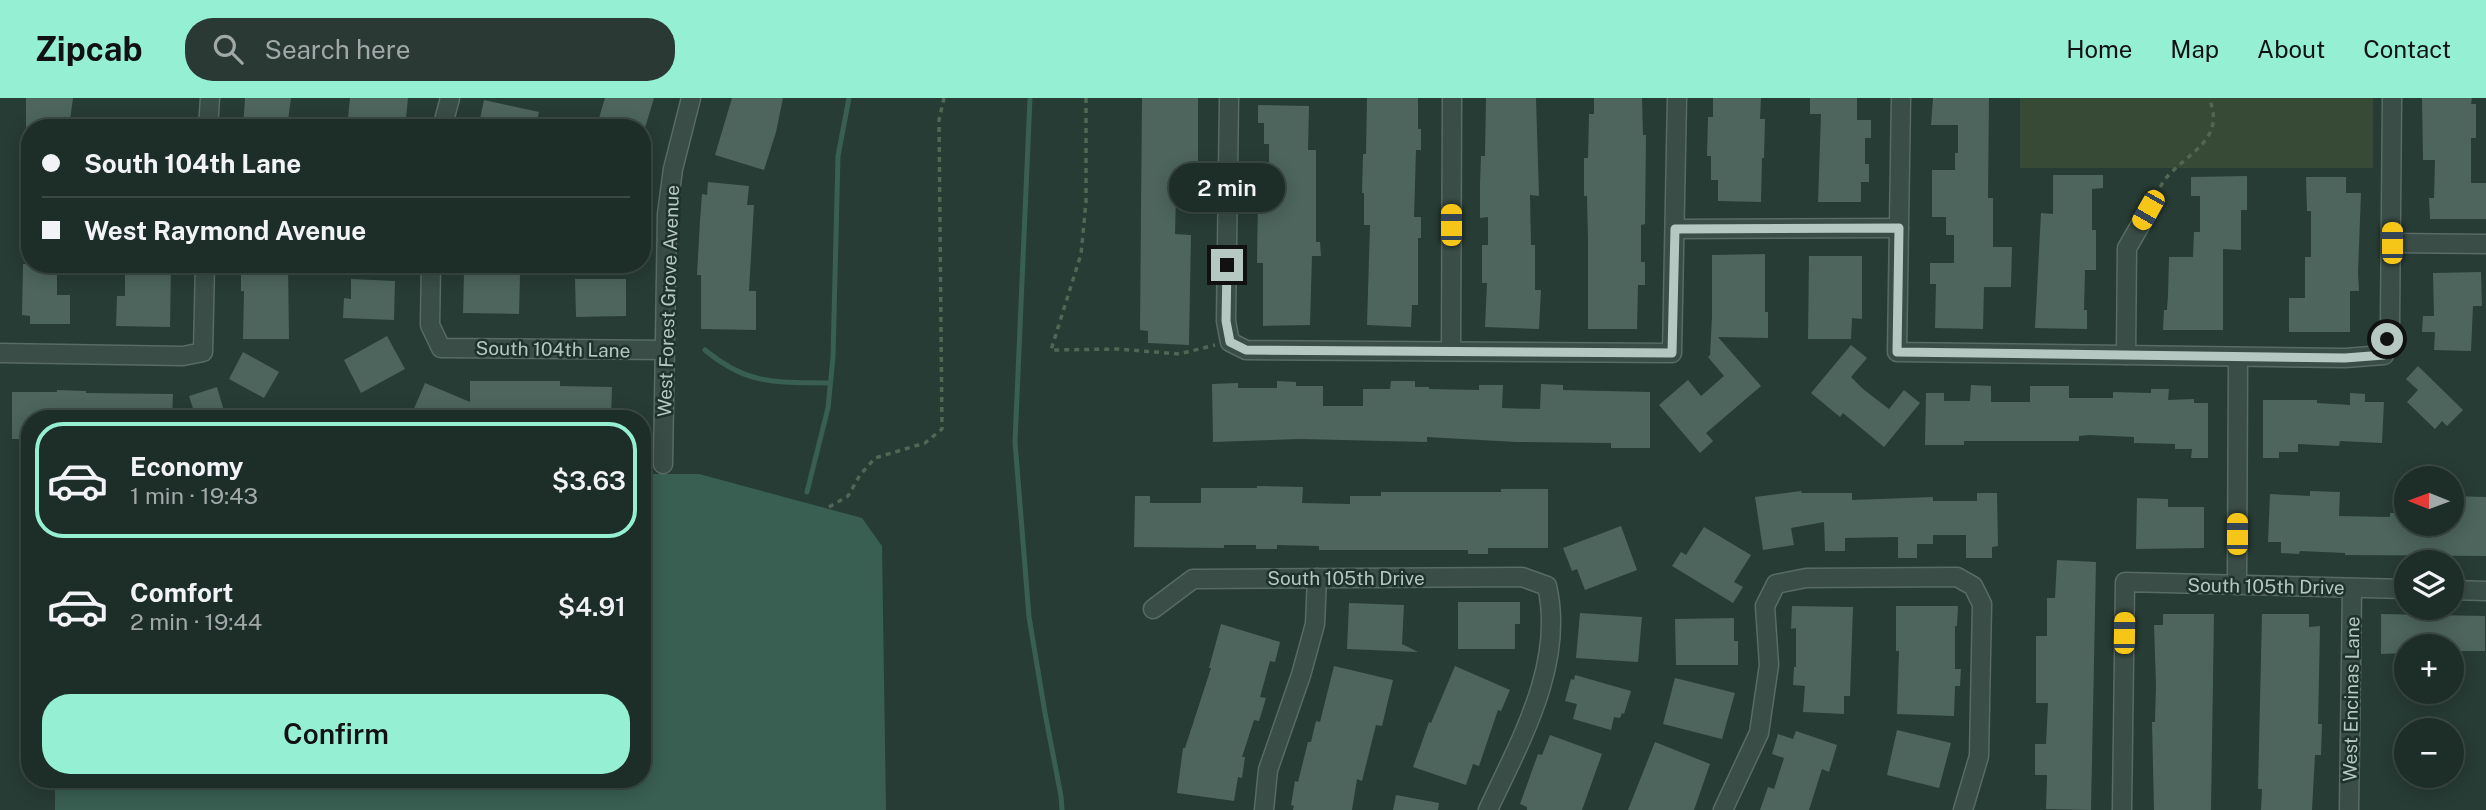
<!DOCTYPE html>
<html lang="en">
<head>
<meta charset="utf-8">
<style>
	body { margin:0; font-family:"Public Sans",sans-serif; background:#2a3934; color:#f1f3f6; height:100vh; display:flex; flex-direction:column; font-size:26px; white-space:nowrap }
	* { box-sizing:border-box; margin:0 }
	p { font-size:23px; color:#a0a8a8 }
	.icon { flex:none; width:38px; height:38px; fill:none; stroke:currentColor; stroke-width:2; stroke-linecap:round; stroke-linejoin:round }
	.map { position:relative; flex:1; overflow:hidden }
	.sheet { position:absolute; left:21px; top:312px; width:630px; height:378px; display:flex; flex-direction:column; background:#1d2d28; border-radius:28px; box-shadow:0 4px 18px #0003,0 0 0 2px #3b4945 }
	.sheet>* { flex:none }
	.banner { position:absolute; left:21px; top:21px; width:630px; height:154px; border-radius:28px; box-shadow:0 4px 18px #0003,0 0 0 2px #3b4945; display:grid; align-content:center; height:154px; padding:0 21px; background:#1d2d28 }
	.needle { width:46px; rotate:271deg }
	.buttons { position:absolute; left:2394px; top:368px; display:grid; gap:14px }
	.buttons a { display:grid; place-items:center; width:70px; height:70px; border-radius:50%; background:#1d2d28; box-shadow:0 4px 18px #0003,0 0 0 2px #3b4945; font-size:35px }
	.end { position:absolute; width:32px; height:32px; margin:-16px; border:9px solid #b6c8c2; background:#111; box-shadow:0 0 0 4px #111 }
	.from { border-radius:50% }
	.bubble { position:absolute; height:49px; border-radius:24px; background:#1d2d28; box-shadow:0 4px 18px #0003,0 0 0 2px #3b4945; font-size:23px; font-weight:600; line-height:49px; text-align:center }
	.car { position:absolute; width:21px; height:42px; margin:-21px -10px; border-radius:9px; box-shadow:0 0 5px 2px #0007; background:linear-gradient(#f5c518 24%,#345 0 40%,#f5c518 0 76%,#345 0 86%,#f5c518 0) }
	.banner b { display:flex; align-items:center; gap:24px; height:66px; font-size:26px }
	.banner b+b { border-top:2px solid #3b4945 }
	.banner i { width:18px; height:18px; background:#f1f3f6 }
	ul { padding:12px 0 0; list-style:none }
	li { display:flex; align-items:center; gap:21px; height:116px; margin:0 14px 10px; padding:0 7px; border:4px solid transparent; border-radius:28px }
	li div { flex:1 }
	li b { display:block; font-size:26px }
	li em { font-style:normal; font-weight:600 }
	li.current { border-color:#95efd3 }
	li>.icon { width:63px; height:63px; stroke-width:1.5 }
	.cta { display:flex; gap:14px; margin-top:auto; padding:14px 21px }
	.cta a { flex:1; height:80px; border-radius:28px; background:#95efd3; color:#111; font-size:28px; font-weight:600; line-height:80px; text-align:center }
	header { display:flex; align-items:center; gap:42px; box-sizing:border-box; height:98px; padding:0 35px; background:#95efd3; color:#111 }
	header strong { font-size:33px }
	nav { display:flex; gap:38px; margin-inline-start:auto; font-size:24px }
	.search { width:490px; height:63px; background:#2a3934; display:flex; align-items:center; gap:18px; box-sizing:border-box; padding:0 24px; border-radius:28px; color:#a0a8a8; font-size:26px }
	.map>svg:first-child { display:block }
	.green { fill:#374a36 }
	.water { fill:#395f52 }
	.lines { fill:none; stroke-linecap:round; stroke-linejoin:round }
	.stream { stroke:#395f52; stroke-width:5 }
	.building { fill:#4d655d }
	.minor-casing { stroke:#586b65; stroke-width:21 }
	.path { stroke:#526656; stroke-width:3.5; stroke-dasharray:5 5; stroke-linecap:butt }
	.minor { stroke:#3a4d47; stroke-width:18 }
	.route { stroke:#b6c8c2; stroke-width:9 }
	.labels { text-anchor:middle; stroke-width:5; stroke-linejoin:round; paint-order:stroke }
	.street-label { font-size:19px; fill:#b6c8c2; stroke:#1f322c }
</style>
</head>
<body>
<header>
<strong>Zipcab</strong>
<div class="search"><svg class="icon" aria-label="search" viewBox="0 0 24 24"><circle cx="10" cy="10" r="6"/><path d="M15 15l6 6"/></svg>Search here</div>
<nav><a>Home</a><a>Map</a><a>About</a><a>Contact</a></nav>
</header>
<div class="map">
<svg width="2486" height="712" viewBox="0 0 2486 712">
	<rect width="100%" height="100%" fill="#273c35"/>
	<rect class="green" x="2020" y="0" width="353" height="70"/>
	<path class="water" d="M642 376H699L862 420 882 448 886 712H55V681H642Z"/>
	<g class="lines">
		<g class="stream">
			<path d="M1030 0 1015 344 1029 519 1045 615 1061 698 1062 712"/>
			<path d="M705 252C748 288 777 284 830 285"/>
			<path d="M807 394 828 310 833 259 838 58 849 0"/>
		</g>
	</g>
	<g class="building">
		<path d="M26 0H73L69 30H26Z"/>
		<path d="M245 0H291L287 30H243Z"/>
		<path d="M350 0H408L405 30H347Z"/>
		<path d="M605 0H654L645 30H596Z"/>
		<path d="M732 0H783L776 34 764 72 715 57Z"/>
		<path d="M1142 0H1198V96H1176L1175 136 1191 137 1189 247 1148 245V233L1140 232Z"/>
		<path d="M1367 0H1418V31H1421V52H1416L1414 119H1421V140H1418V207H1412L1411 229 1367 227 1370 127H1364V95H1362L1363 56H1366Z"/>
		<path d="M1486 0H1536L1539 98 1530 97 1531 147H1535V192H1541L1539 231 1485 229 1487 185H1482V147H1488V119L1480 120V85L1481 58H1485Z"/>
		<path d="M1594 0H1642L1643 37H1646L1645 126 1641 127V164H1645V187H1638L1637 231H1588V142L1587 98H1584V60H1588L1589 16H1594Z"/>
		<path d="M1713 0H1761L1760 21H1765L1764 60H1762L1761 104 1718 103V82H1711V58H1707L1708 19H1713Z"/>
		<path d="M1810 0H1857V22H1871V40H1865V66H1869V84H1861V104H1818L1821 16H1810Z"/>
		<path d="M1933 0H1989L1988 100H1993V149H2012L2011 189H1984L1983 231 1935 230 1936 186H1930V165H1954V137H1946V119H1932V72H1955V55H1958V27H1931Z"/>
		<path d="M2422 0H2472L2471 6H2476V40H2471V85H2486V121H2430L2429 100H2434L2435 62H2423Z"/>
		<path d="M484 2 539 14 535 30H478Z"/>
		<path d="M1258 7 1309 8 1308 52H1316V144H1320L1321 158H1312L1310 227 1263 228V165H1257L1258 100 1269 99V46H1264V25H1258Z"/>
		<path d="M2053 77H2103V90L2092 91V132H2096V172H2085L2084 212H2087V231L2035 230 2041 115 2053 116Z"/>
		<path d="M2247 78V112H2241V152L2223 151V232H2163L2164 212H2167L2168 197 2169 159H2193L2194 134H2200V98H2191V79Z"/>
		<path d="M2306 79H2346V95H2361L2358 175 2359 193H2350V234H2289V200H2305V159H2311V113H2307Z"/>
		<path d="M708 84 749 88 747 107H754L749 193H756V232L701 231V177H697L700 123 702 96 707 97Z"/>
		<path d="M1765 156V214H1768V240L1718 239 1761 288 1706 335 1713 343 1700 355 1659 307 1688 282 1701 298 1724 278 1708 259 1710 257 1712 219V157Z"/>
		<path d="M1809 158H1862V221L1852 220 1851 241H1808Z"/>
		<path d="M23 166H57V197H70V226H30V218L22 217Z"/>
		<path d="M125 166H171L170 229 116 228 117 198H125Z"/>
		<path d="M241 166H288L289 241H243L244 193H241Z"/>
		<path d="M2481 174 2482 208H2473L2471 253 2434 252 2435 234H2422L2423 218H2434L2433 175Z"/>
		<path d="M464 175 520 177 519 216 463 215Z"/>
		<path d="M351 181 395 183 394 222 343 220 344 200 351 201Z"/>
		<path d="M575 181H626V218L576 219Z"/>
		<path d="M387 238 405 271 361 295 344 262Z"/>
		<path d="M1851 247 1867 260 1851 279 1863 291 1889 311 1904 292 1920 305 1884 349 1843 315 1840 319 1811 295Z"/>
		<path d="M243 254 279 274 264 300 229 281Z"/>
		<path d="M2418 268 2463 312 2447 328 2442 323 2435 331 2407 304 2418 292 2406 281Z"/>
		<path d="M470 283H560V288L612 289 611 320H410L425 285 470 304Z"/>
		<path d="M1277 283 1296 284V288H1323V308H1363V291H1390L1391 283H1415V289H1429V291L1479 292V287H1503L1502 310 1540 311 1541 286 1563 287V292L1650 294V350H1611V345L1516 344 1427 339V344L1300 341 1213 344 1212 286 1238 285V290H1277Z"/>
		<path d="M1971 287 1991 288V304H2030V288H2069V300H2113V294L2151 295V291H2169L2168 302 2194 301V305H2208V360H2191L2192 351H2175V346L2134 345V339L2089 337 2079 338V343H1964V347H1925L1926 295H1944V303H1970Z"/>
		<path d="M217 289 226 320H196L189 298Z"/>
		<path d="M57 292 86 293V295L173 296 172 320H30V341H12V294H57Z"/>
		<path d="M2350 295 2365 296V304H2384L2382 345 2340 343 2339 348 2298 346V354H2279V360H2263V302H2317V305L2350 307Z"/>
		<path d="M1257 388 1303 389 1302 405 1350 406V398H1381V394H1501V391H1548V450H1488V456H1468V452H1319V448L1277 447V451H1256V447H1224V450L1134 449 1135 398H1150V405H1201V390H1257Z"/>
		<path d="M1801 393 1802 395H1852V402L1933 399V403H1977V395H1997L1998 448 1992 449V460H1966V437H1933V446H1917V460H1898V439L1845 440V453H1825L1824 424 1791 430 1794 447 1763 452 1755 399Z"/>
		<path d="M2310 393 2340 394 2339 418 2390 419V415H2406V425H2452V398L2486 399V458L2345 457V455L2300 453 2299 456 2281 455V444H2268L2270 396 2310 398Z"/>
		<path d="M2137 400 2168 401V409H2204V450L2136 451Z"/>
		<path d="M1621 428 1637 472 1585 492 1577 471 1572 473 1563 450Z"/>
		<path d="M1704 429 1751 457 1734 484 1743 489 1733 505 1672 468 1681 454 1686 457Z"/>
		<path d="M2057 462 2096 464 2091 712 2046 711 2047 677H2035V646H2046L2048 605H2036V538H2047V500H2055Z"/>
		<path d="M1458 504H1520V526H1515V551H1458Z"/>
		<path d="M1349 505 1404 507 1402 546 1418 554 1347 551Z"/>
		<path d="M1792 508 1853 509 1850 598H1844V616L1803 614 1805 588 1793 587 1794 569H1796V530L1791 531Z"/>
		<path d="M1896 508H1958L1957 528H1955V571H1961L1960 588H1955L1954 618 1897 616 1899 553H1896Z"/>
		<path d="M1580 515 1642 519 1638 564 1576 560Z"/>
		<path d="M2163 516H2214L2211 712H2154L2152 624H2155L2156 587 2154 527H2163Z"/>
		<path d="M2262 516H2309V529L2320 528 2318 626H2322L2321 657H2315L2312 712H2261L2262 691H2258Z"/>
		<path d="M2381 516 2485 518V553H2454V548H2406V555L2381 556Z"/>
		<path d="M1734 520V543H1738V567H1676L1675 521Z"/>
		<path d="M1221 526 1280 544 1275 564 1270 563 1260 599 1266 600 1259 623 1254 622 1242 659H1245L1242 680 1238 679 1234 703 1177 695 1183 650H1185L1211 570H1209Z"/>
		<path d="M1334 568 1393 582 1382 628 1376 627 1362 683 1357 681 1352 712H1293L1294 708 1291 707 1295 683 1298 684 1308 644H1311L1316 623 1320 624Z"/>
		<path d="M1455 568 1510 592 1501 613 1498 612 1479 668 1473 666 1466 687 1413 669 1429 624 1431 625Z"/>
		<path d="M1575 577 1631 593 1624 616 1622 615 1620 620 1614 619 1611 632 1573 621 1577 606 1565 603 1571 581 1574 582Z"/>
		<path d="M1675 580 1735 595 1722 641 1663 626Z"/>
		<path d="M1897 632 1951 645 1939 690 1887 677Z"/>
		<path d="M1796 633 1837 647 1829 674 1822 671 1809 712H1760L1768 689 1774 691 1784 660 1772 656 1778 636 1793 641Z"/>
		<path d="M1550 637 1602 656 1582 712H1527V709L1520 706 1538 656 1542 657Z"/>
		<path d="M1655 644 1710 666 1694 712H1628Z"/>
		<path d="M1396 697 1439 705 1438 712H1393Z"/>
	</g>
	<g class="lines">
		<defs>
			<g id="minor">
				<path d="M1229 0 1226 223 1230 244 1246 252 1672 255 1677 0"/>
				<path d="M1901 0 1897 254 2345 260 2384 257 2390 225 2392 0"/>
				<path d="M208 30 210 0"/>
				<path d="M442 30 450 0"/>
				<path d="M1675 131 1899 130"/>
				<path d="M2392 145 2486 146"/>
				<path d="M431 166 430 227 441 250 665 252"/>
				<path d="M1451 253 1452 0"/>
				<path d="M0 255 183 258 203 254 205 166"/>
				<path d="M2126 257 2127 150 2149 112"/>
				<path d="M663 366 667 116 673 71 691 0"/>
				<path d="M2237 487 2238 259"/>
				<path d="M2452 492 2486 493"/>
				<path d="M1153 511 1193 481 1522 479 1547 488C1565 566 1520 643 1488 712"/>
				<path d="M1264 712 1268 672 1301 577 1315 526 1317 480"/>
				<path d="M1723 712 1759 635 1769 567 1765 508 1776 486 1806 480 1957 479 1973 488 1982 506 1979 658 1963 712"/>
				<path d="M2122 712 2125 484 2406 491"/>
				<path d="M2349 712 2352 490"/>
			</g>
		</defs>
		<use href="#minor" class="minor-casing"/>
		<g class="path">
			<path d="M1086 0V104L1081 156 1051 252 1118 251 1179 256 1215 247"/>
			<path d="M2156 98C2159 92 2162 84 2167 79 2190 53 2226 41 2209 0"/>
			<path d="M829 409 848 398 860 377 875 360 925 345 942 331 939 22 944 0"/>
		</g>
		<use href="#minor" class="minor"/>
	</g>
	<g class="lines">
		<path class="route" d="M1227 167 1226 223 1230 244 1246 252 1672 255 1675 131 1899 130 1897 254 2345 260 2384 257 2387 241"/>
	</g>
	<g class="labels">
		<g class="street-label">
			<text transform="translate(668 203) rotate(-88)" y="7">West Forest Grove Avenue</text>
			<text transform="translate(553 251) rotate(1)" y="7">South 104th Lane</text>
			<text x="1346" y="487">South 105th Drive</text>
			<text transform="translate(2266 488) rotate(1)" y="7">South 105th Drive</text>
			<text transform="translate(2351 601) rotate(-89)" y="7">West Encinas Lane</text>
		</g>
	</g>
</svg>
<div class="buttons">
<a><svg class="needle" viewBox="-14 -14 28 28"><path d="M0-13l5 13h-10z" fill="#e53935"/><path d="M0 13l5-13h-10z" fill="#a0a8a8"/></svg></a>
<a><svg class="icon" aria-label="layers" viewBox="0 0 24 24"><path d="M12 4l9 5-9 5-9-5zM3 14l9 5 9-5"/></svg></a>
<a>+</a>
<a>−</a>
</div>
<i class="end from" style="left:2387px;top:241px"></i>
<i class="end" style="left:1227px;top:167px"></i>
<div class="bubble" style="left:1169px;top:65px;width:116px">2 min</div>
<i class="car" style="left:2148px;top:112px;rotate:210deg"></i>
<i class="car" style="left:1451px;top:127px;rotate:0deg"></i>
<i class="car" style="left:2392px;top:145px;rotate:0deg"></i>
<i class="car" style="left:2237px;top:436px;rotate:0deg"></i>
<i class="car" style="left:2124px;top:535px;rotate:1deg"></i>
<div class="banner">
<b><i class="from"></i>South 104th Lane</b>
<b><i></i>West Raymond Avenue</b>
</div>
<section class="sheet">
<ul>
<li class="current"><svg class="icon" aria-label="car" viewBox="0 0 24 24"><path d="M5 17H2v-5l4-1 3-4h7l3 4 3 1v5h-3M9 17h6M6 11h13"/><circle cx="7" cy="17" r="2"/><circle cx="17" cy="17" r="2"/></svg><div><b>Economy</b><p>1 min · 19:43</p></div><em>$3.63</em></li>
<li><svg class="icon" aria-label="car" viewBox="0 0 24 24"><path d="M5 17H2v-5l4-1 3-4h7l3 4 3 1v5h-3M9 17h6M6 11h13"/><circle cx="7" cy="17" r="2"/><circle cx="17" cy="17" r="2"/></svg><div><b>Comfort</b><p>2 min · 19:44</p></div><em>$4.91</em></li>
</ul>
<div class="cta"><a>Confirm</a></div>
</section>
</div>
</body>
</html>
